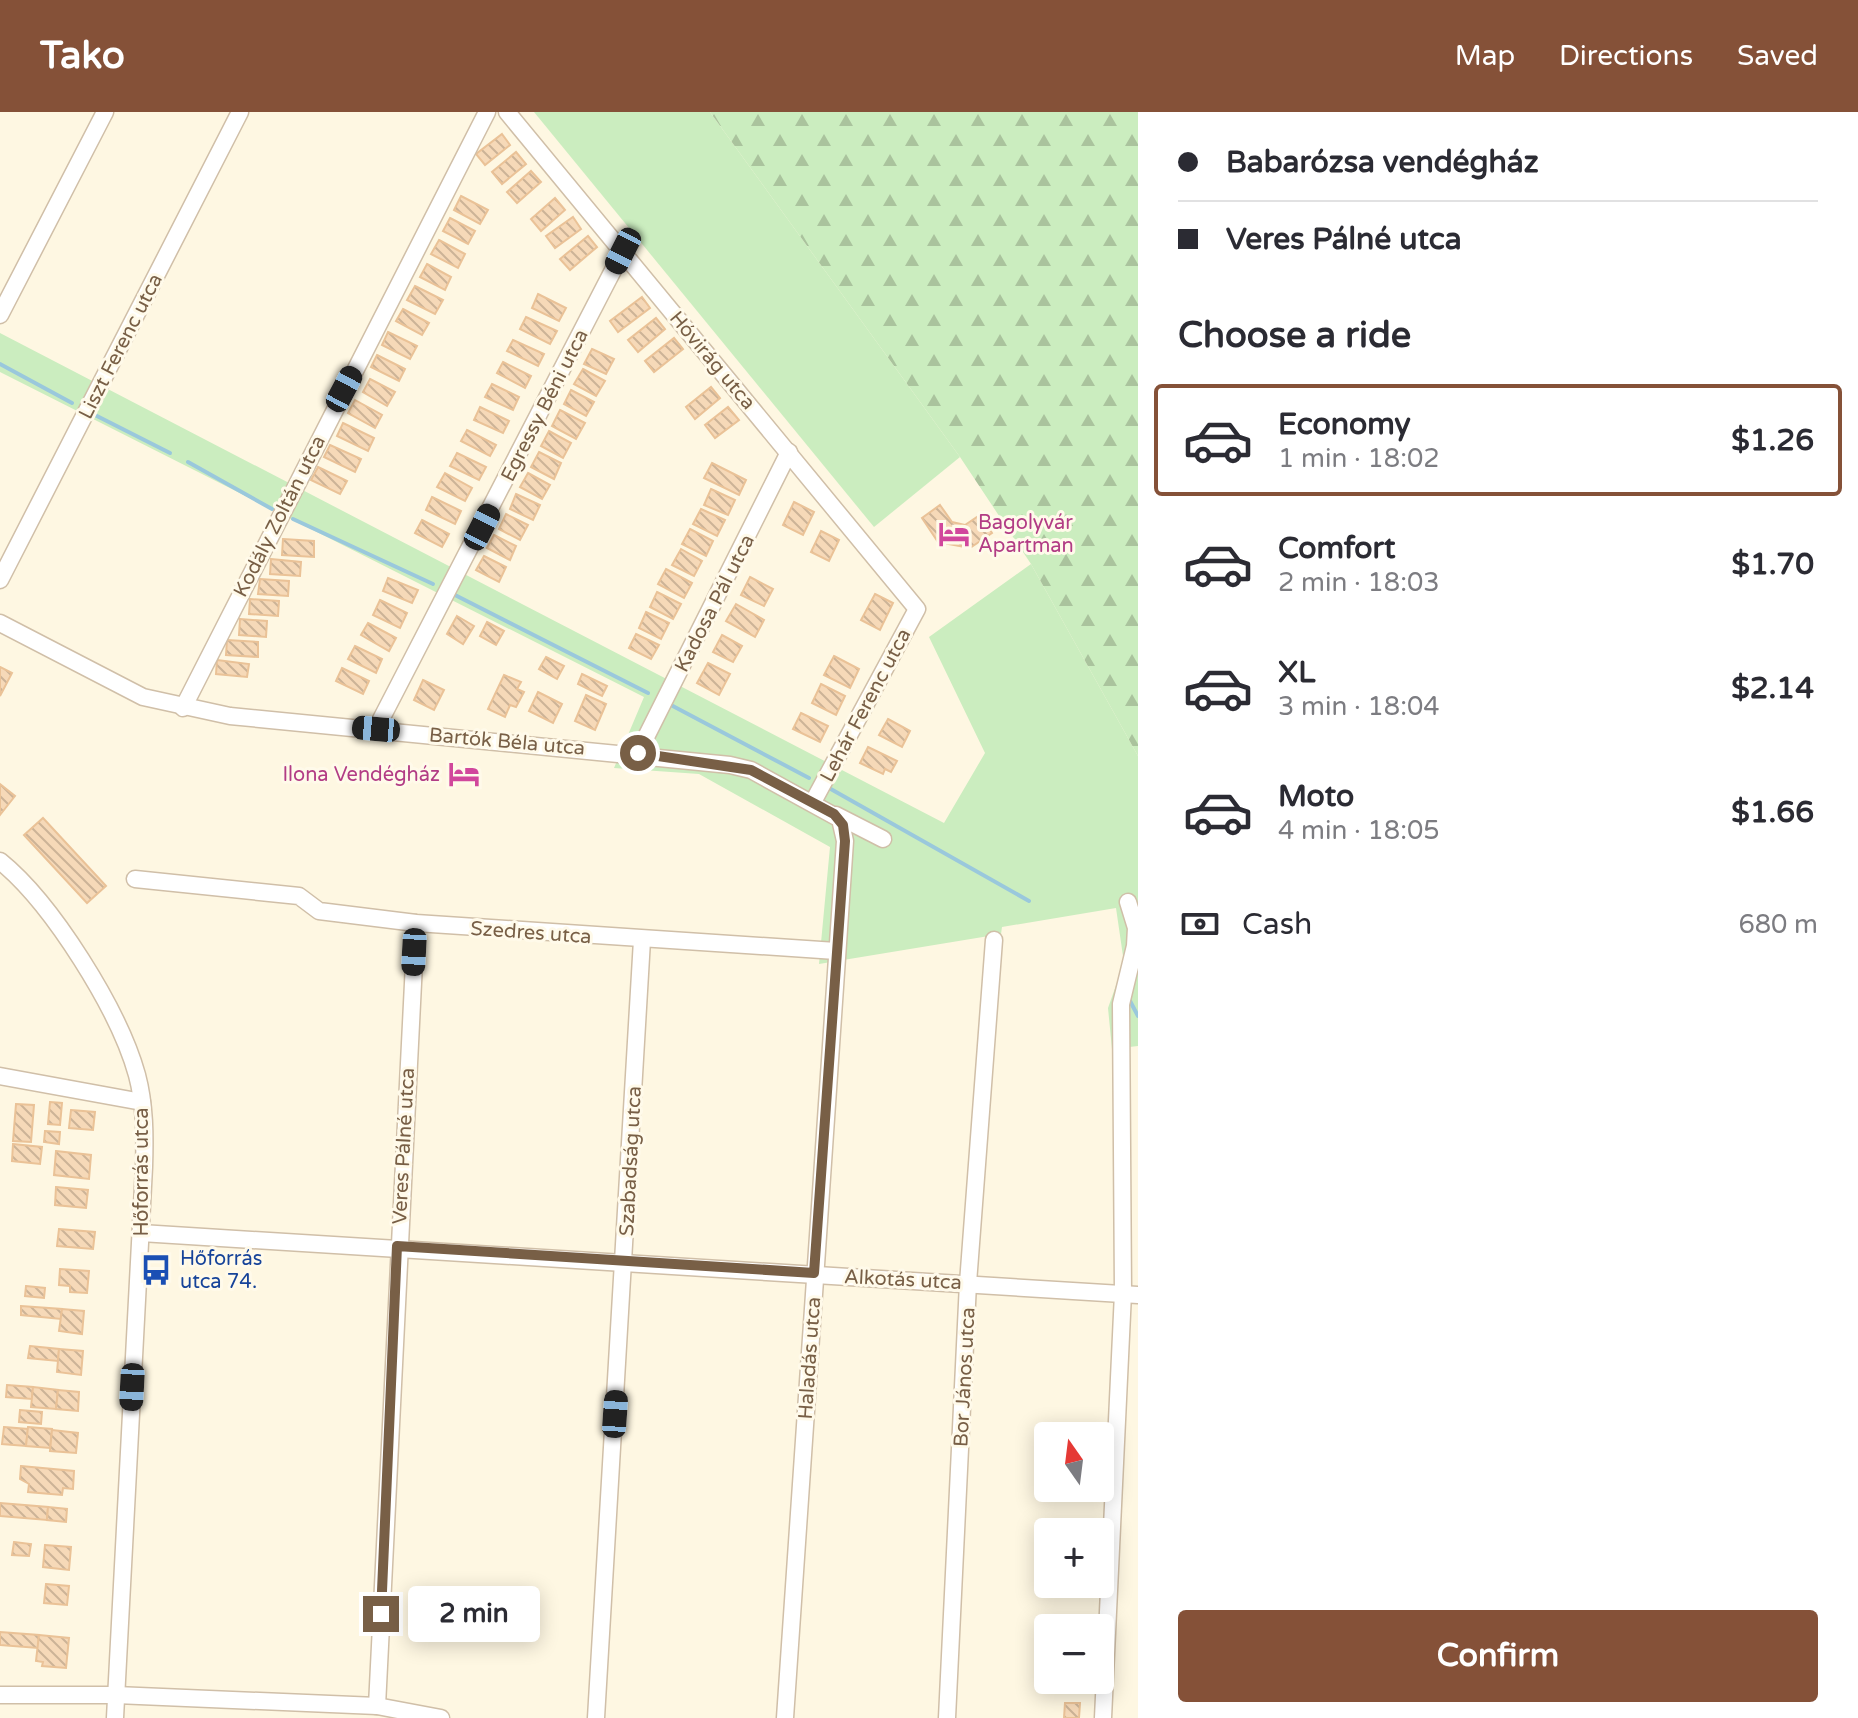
<!DOCTYPE html>
<html lang="en">
<head>
<meta charset="utf-8">
<style>
	body { margin:0; font-family:"Varela Round",sans-serif; background:#f2f2f3; color:#2b2b33; height:100vh; display:flex; flex-direction:column; font-size:30px; white-space:nowrap }
	* { box-sizing:border-box; margin:0 }
	p { font-size:26px; color:#7c7c81 }
	.icon { flex:none; width:44px; height:44px; fill:none; stroke:currentColor; stroke-width:2; stroke-linecap:round; stroke-linejoin:round }
	.map { position:relative; flex:1; overflow:hidden }
	.panel { display:flex; flex-direction:column; background:#fff; width:720px }
	.panel>* { flex:none }
	.banner { display:grid; align-content:center; height:176px; padding:0 40px; background:#fff }
	.needle { width:52px; rotate:346deg }
	.fabs { position:absolute; left:1034px; top:1310px; display:grid; gap:16px }
	.fabs a { display:grid; place-items:center; width:80px; height:80px; border-radius:8px; background:#fff; box-shadow:0 4px 20px #0003; font-size:40px }
	.end { position:absolute; width:36px; height:36px; margin:-18px; border:10px solid #785f46; background:#fff; box-shadow:0 0 0 4px #fff }
	.from { border-radius:50% }
	.bubble { position:absolute; height:56px; border-radius:8px; background:#fff; box-shadow:0 4px 20px #0003; font-size:26px; font-weight:700; line-height:56px; text-align:center }
	.car { position:absolute; width:24px; height:48px; margin:-24px -12px; border-radius:10px; box-shadow:0 0 6px 2px #0007; background:linear-gradient(#222 24%,#8ab4d8 0 40%,#222 0 76%,#8ab4d8 0 86%,#222 0) }
	.banner b { display:flex; align-items:center; gap:28px; height:76px; font-size:30px }
	.banner b+b { border-top:2px solid #e1e1e2 }
	.banner i { width:20px; height:20px; background:#2b2b33 }
	ul { padding:0; list-style:none }
	li { display:flex; align-items:center; gap:24px; height:112px; margin:0 16px 12px; padding:0 24px; border:4px solid transparent; border-radius:8px }
	li div { flex:1 }
	li b { display:block; font-size:30px }
	li em { font-style:normal; font-weight:700 }
	li.on { border-color:#855138 }
	li>.icon { width:72px; height:72px; stroke-width:1.5 }
	h2 { padding:0 40px; font-size:36px; line-height:96px }
	.pay { display:flex; align-items:center; gap:20px; height:88px; padding:0 40px; font-size:30px }
	.pay p { margin-inline-start:auto }
	.cta { display:flex; gap:16px; margin-top:auto; padding:16px 40px }
	.cta a { flex:1; height:92px; border-radius:8px; background:#855138; color:#fff; font-size:32px; font-weight:700; line-height:92px; text-align:center }
	header { display:flex; align-items:center; gap:48px; box-sizing:border-box; height:112px; padding:0 40px; background:#855138; color:#fff }
	header strong { font-size:38px }
	nav { display:flex; gap:44px; margin-inline-start:auto; font-size:28px }
	main { display:flex; flex:1; min-height:0 }
	.map>svg:first-child { display:block }
	.green { fill:#cbedbf }
	.forest { fill:url(#forest-firs) }
	.lines { fill:none; stroke-linecap:round; stroke-linejoin:round }
	.stream { stroke:#9ac8dc; stroke-width:4 }
	.building { fill:url(#building-back-hatch); stroke:#eac297; stroke-width:2 }
	.minor-casing { stroke:#d0bfa8; stroke-width:19 }
	.minor { stroke:#fff; stroke-width:16 }
	.route { stroke:#785f46; stroke-width:10 }
	.labels { text-anchor:middle; stroke-width:6; stroke-linejoin:round; paint-order:stroke }
	.street-label { font-size:20px; fill:#785f46; stroke:#fffaea }
	.hotel-label { font-size:20px; fill:#b23c85; stroke:#fffaea; text-anchor:start }
	.transit-label { font-size:20px; fill:#164399; stroke:#fffaea; text-anchor:start }
</style>
</head>
<body>
<header>
<strong>Tako</strong>
<nav><a>Map</a><a>Directions</a><a>Saved</a></nav>
</header>
<main>
<div class="map">
<svg width="1138" height="1606" viewBox="0 0 1138 1606">
	<defs>
		<pattern id="forest-firs" width="22" height="20" patternUnits="userSpaceOnUse" patternTransform="scale(2)"><rect width="22" height="20" fill="#cbedbf"/><path d="M5 1l3.5 6h-7zM16 11l3.5 6h-7z" fill="#aac39d"/></pattern>
		<pattern id="building-back-hatch" width="6" height="6" patternUnits="userSpaceOnUse" patternTransform="scale(2)"><rect width="6" height="6" fill="#f6d9b8"/><path d="M-1 5l2 2M0 0l6 6M5-1l2 2" fill="none" stroke="#ccb397"/></pattern>
	</defs>
	<rect width="100%" height="100%" fill="#fef7e2"/>
	<g class="green">
		<path d="M534 0H710L960 345 874 415Z"/>
		<path d="M0 221 944 711 985 641 929 525 1031 452 1138 644V934L1112 937 1108 896 1124 851 1116 796 1002 815 1001 822 819 852 830 735 699 662 614 656 644 585 0 260Z"/>
	</g>
	<path class="forest" d="M710 0H1138V644L1031 452 960 345Z"/>
	<g class="lines">
		<g class="stream">
			<path d="M0 252 72 291"/>
			<path d="M91 301 170 341"/>
			<path d="M188 350 272 397"/>
			<path d="M293 407 433 472"/>
			<path d="M453 482 648 581"/>
			<path d="M669 592 809 666"/>
			<path d="M829 676 1029 789"/>
			<path d="M1129 887 1138 904"/>
		</g>
	</g>
	<g class="building">
		<path d="M502 22 510 33 485 53 476 42Z"/>
		<path d="M516 40 526 52 502 72 492 60Z"/>
		<path d="M531 59 541 70 517 91 507 80Z"/>
		<path d="M461 84 488 98 480 112 454 98Z"/>
		<path d="M555 86 565 98 541 119 531 107Z"/>
		<path d="M573 105 581 117 555 136 546 124Z"/>
		<path d="M450 106 475 119 468 132 443 119Z"/>
		<path d="M588 124 597 135 570 158 560 147Z"/>
		<path d="M439 128 465 142 458 156 431 142Z"/>
		<path d="M427 152 451 165 445 178 420 165Z"/>
		<path d="M415 174 443 188 435 202 407 188Z"/>
		<path d="M538 182 566 196 559 209 532 196Z"/>
		<path d="M642 185 650 196 618 220 610 209Z"/>
		<path d="M403 197 429 211 422 223 396 209Z"/>
		<path d="M526 205 557 219 550 232 520 217Z"/>
		<path d="M656 206 665 217 638 240 628 228Z"/>
		<path d="M388 220 417 234 410 247 382 233Z"/>
		<path d="M674 226 683 237 654 260 645 249Z"/>
		<path d="M513 228 544 242 538 254 507 239Z"/>
		<path d="M592 237 614 247 606 262 584 252Z"/>
		<path d="M377 243 405 257 399 269 371 255Z"/>
		<path d="M503 250 531 264 525 276 497 261Z"/>
		<path d="M583 257 605 269 596 284 574 272Z"/>
		<path d="M370 267 395 280 387 294 363 280Z"/>
		<path d="M492 272 519 285 513 298 485 285Z"/>
		<path d="M711 275 720 286 695 307 686 295Z"/>
		<path d="M571 278 594 290 586 304 564 292Z"/>
		<path d="M355 288 382 303 375 316 348 301Z"/>
		<path d="M480 295 509 309 503 321 474 308Z"/>
		<path d="M728 295 739 308 715 326 705 313Z"/>
		<path d="M560 298 585 311 576 327 552 314Z"/>
		<path d="M343 311 374 326 368 339 337 324Z"/>
		<path d="M467 318 496 333 490 344 461 329Z"/>
		<path d="M549 319 571 331 563 346 541 334Z"/>
		<path d="M330 333 361 347 355 360 324 345Z"/>
		<path d="M539 340 561 351 554 367 531 355Z"/>
		<path d="M457 341 486 355 479 368 450 354Z"/>
		<path d="M712 351 746 368 739 383 704 366Z"/>
		<path d="M318 355 347 369 340 382 311 368Z"/>
		<path d="M445 361 472 376 465 389 437 375Z"/>
		<path d="M528 361 550 373 542 387 520 375Z"/>
		<path d="M711 377 735 388 728 403 704 393Z"/>
		<path d="M516 382 540 393 533 408 510 397Z"/>
		<path d="M432 385 461 399 455 412 426 398Z"/>
		<path d="M794 390 814 400 803 423 783 413Z"/>
		<path d="M940 393 952 410 965 413 980 403 992 421 970 436 938 430 922 406Z"/>
		<path d="M701 397 725 408 717 424 693 412Z"/>
		<path d="M506 402 528 413 520 428 499 417Z"/>
		<path d="M422 408 449 422 442 435 415 421Z"/>
		<path d="M690 417 713 429 706 444 682 432Z"/>
		<path d="M821 419 839 428 829 449 811 440Z"/>
		<path d="M494 423 516 434 510 448 487 436Z"/>
		<path d="M283 427 314 429V445L282 443Z"/>
		<path d="M681 437 702 449 694 464 672 453Z"/>
		<path d="M484 444 506 455 499 470 476 458Z"/>
		<path d="M271 447 301 450 300 464 270 462Z"/>
		<path d="M666 457 692 471 684 486 658 472Z"/>
		<path d="M750 465 773 477 764 494 741 483Z"/>
		<path d="M388 466 418 478 412 491 383 479Z"/>
		<path d="M260 467 289 469 288 484 258 482Z"/>
		<path d="M657 480 681 492 673 507 650 495Z"/>
		<path d="M875 482 893 491 880 518 861 508Z"/>
		<path d="M250 487 279 489 278 504 249 502Z"/>
		<path d="M380 488 407 501 400 516 373 503Z"/>
		<path d="M736 492 764 508 755 525 726 509Z"/>
		<path d="M646 500 669 511 661 527 639 516Z"/>
		<path d="M457 504 474 514 463 532 447 522Z"/>
		<path d="M240 507 267 509 266 525 239 523Z"/>
		<path d="M487 510 504 519 496 533 480 524Z"/>
		<path d="M368 511 396 526 389 539 361 523Z"/>
		<path d="M636 522 659 533 651 547 629 536Z"/>
		<path d="M722 523 742 534 733 550 713 540Z"/>
		<path d="M227 528 258 530V545L226 543Z"/>
		<path d="M355 534 382 547 376 561 348 547Z"/>
		<path d="M834 544 859 557 850 576 824 563Z"/>
		<path d="M546 545 564 554 557 567 539 557Z"/>
		<path d="M217 548 249 552 247 565 216 562Z"/>
		<path d="M708 551 730 562 719 583 697 571Z"/>
		<path d="M0 555 12 561 0 584Z"/>
		<path d="M342 556 369 569 363 582 336 569Z"/>
		<path d="M582 562 607 574 602 584 578 572Z"/>
		<path d="M504 563 521 570 517 577 524 580 516 595 510 593 505 605 488 597Z"/>
		<path d="M423 568 444 578 434 598 414 588Z"/>
		<path d="M821 572 845 584 836 603 812 591Z"/>
		<path d="M538 580 562 592 553 611 529 599Z"/>
		<path d="M586 583 606 592 595 618 575 609Z"/>
		<path d="M801 601 828 614 820 630 793 617Z"/>
		<path d="M888 607 910 619 902 635 879 623Z"/>
		<path d="M868 635 897 649 891 660 885 657 883 662 860 651Z"/>
		<path d="M0 672 15 684 0 703Z"/>
		<path d="M43 706 106 774 87 791 24 723Z"/>
		<path d="M50 990 62 991 60 1013 48 1012Z"/>
		<path d="M16 992 34 993 31 1030 13 1029Z"/>
		<path d="M71 998 95 1000 93 1018 69 1016Z"/>
		<path d="M45 1019 60 1020 59 1032 44 1030Z"/>
		<path d="M13 1032 42 1035 40 1052 12 1049Z"/>
		<path d="M56 1039 91 1043 89 1067 54 1063Z"/>
		<path d="M56 1075 88 1078 86 1096 55 1093Z"/>
		<path d="M59 1117 95 1120 93 1137 57 1134Z"/>
		<path d="M60 1157 89 1159 87 1181 70 1180V1174L59 1173Z"/>
		<path d="M26 1174 45 1176 44 1186 25 1184Z"/>
		<path d="M21 1194 62 1197 61 1207 21 1203Z"/>
		<path d="M62 1197 84 1199 82 1222 59 1219Z"/>
		<path d="M30 1234 59 1237 58 1249 28 1246Z"/>
		<path d="M59 1237 83 1239 81 1263 57 1260Z"/>
		<path d="M7 1273 33 1275 32 1287 6 1285Z"/>
		<path d="M33 1275 58 1278 56 1297 31 1295Z"/>
		<path d="M58 1278 79 1280 78 1299 56 1297Z"/>
		<path d="M20 1298 42 1300 41 1312 19 1310Z"/>
		<path d="M4 1315 28 1317 26 1334 2 1332Z"/>
		<path d="M28 1315 52 1317 50 1336 26 1334Z"/>
		<path d="M52 1318 78 1321 76 1341 50 1339Z"/>
		<path d="M21 1354 74 1359 73 1377 63 1376 62 1383 28 1380 29 1372 20 1367Z"/>
		<path d="M0 1391 48 1395 47 1408 0 1404Z"/>
		<path d="M48 1395 67 1397 66 1410 47 1408Z"/>
		<path d="M14 1430 31 1432 29 1444 12 1443Z"/>
		<path d="M45 1433 71 1435 69 1458 43 1455Z"/>
		<path d="M46 1472 69 1474 67 1493 44 1491Z"/>
		<path d="M0 1520 39 1523 38 1536 0 1533Z"/>
		<path d="M39 1523 69 1526 66 1556 42 1554 43 1550 36 1549Z"/>
		<path d="M1065 1591H1080L1079 1606H1064Z"/>
	</g>
	<g class="lines">
		<defs>
			<g id="minor">
				<path d="M507 0 917 497 813 690"/>
				<path d="M0 203 105 0"/>
				<path d="M0 468 240 0"/>
				<path d="M0 511 143 585 230 604 730 653 751 658 840 707 845 729 785 1606"/>
				<path d="M183 596 487 0"/>
				<path d="M376 617 623 139"/>
				<path d="M638 641 789 340"/>
				<path d="M836 703 883 727"/>
				<path d="M0 749C52 791 119 898 137 963 145 993 145 1024 144 1055L115 1606"/>
				<path d="M135 767 299 784 319 799 416 811 836 839"/>
				<path d="M0 964 142 990"/>
				<path d="M141 1121 1138 1183"/>
				<path d="M0 1583H116L377 1594 441 1606"/>
				<path d="M377 1594 416 811"/>
				<path d="M596 1606 642 828"/>
				<path d="M947 1606 968 1171 994 828"/>
				<path d="M1103 1606 1123 1181 1121 892 1135 834 1136 816 1128 790"/>
			</g>
		</defs>
		<use href="#minor" class="minor-casing"/>
		<use href="#minor" class="minor"/>
	</g>
	<g class="lines">
		<path class="route" d="M381 1502 397 1134 814 1161 845 729 843 713 834 702 751 658 638 641"/>
	</g>
	<defs>
		<symbol id="hotel-bare" viewBox="-9 -9 18 18"><path d="M-6-4.5h1.5V1H6V5H4.5V3h-9V5H-6ZM-4 0a1.8 1.8 0 1 1 3.6 0ZM.5 0V-2.5h3Q6-2.5 6 0Z" fill="#d1479c" stroke="#fffaea" stroke-width="2.5" paint-order="stroke"/></symbol>
		<symbol id="bus-bare" viewBox="-9 -9 18 18"><path d="M-5-6H5V4H4V6H2V4H-2V6H-4V4H-5ZM-3.5-4V0h7V-4ZM-3.5 1.2v1.5H-2V1.2ZM2 1.2v1.5H3.5V1.2Z" fill="#1a4fb4" stroke="#fffaea" stroke-width="2.5" paint-order="stroke"/></symbol>
	</defs>
	<g fill-rule="evenodd">
		<use href="#hotel-bare" x="932" y="400" width="44" height="44"/>
		<use href="#hotel-bare" x="442" y="640" width="44" height="44"/>
		<use href="#bus-bare" x="134" y="1136" width="44" height="44"/>
	</g>
	<g class="labels">
		<g class="street-label">
			<text transform="translate(120 234) rotate(-63)" y="7">Liszt Ferenc utca</text>
			<text transform="translate(713 248) rotate(50)" y="7">Hóvirág utca</text>
			<text transform="translate(544 293) rotate(-63)" y="7">Egressy Béni utca</text>
			<text transform="translate(279 404) rotate(-63)" y="7">Kodály Zoltán utca</text>
			<text transform="translate(714 491) rotate(-63)" y="7">Kadosa Pál utca</text>
			<text transform="translate(865 593) rotate(-62)" y="7">Lehár Ferenc utca</text>
			<text transform="translate(507 629) rotate(5)" y="7">Bartók Béla utca</text>
			<text transform="translate(531 820) rotate(4)" y="7">Szedres utca</text>
			<text transform="translate(403 1034) rotate(-87)" y="7">Veres Pálné utca</text>
			<text transform="translate(630 1049) rotate(-87)" y="7">Szabadság utca</text>
			<text transform="translate(141 1060) rotate(-90)" y="7">Hőforrás utca</text>
			<text transform="translate(903 1167) rotate(3)" y="7">Alkotás utca</text>
			<text transform="translate(809 1246) rotate(-86)" y="7">Haladás utca</text>
			<text transform="translate(964 1265) rotate(-87)" y="7">Bor János utca</text>
		</g>
		<g class="hotel-label">
			<text x="978" y="417">Bagolyvár<tspan x="978" dy="23">Apartman</tspan></text>
			<text x="440" y="669" text-anchor="end">Ilona Vendégház</text>
		</g>
		<g class="transit-label">
			<text x="180" y="1153">Hőforrás<tspan x="180" dy="23">utca 74.</tspan></text>
		</g>
	</g>
</svg>
<div class="fabs">
<a><svg class="needle" viewBox="-14 -14 28 28"><path d="M0-13l5 13h-10z" fill="#e53935"/><path d="M0 13l5-13h-10z" fill="#7c7c81"/></svg></a>
<a>+</a>
<a>−</a>
</div>
<i class="end from" style="left:638px;top:641px"></i>
<i class="end" style="left:381px;top:1502px"></i>
<div class="bubble" style="left:408px;top:1474px;width:132px">2 min</div>
<i class="car" style="left:623px;top:139px;rotate:207deg"></i>
<i class="car" style="left:344px;top:277px;rotate:28deg"></i>
<i class="car" style="left:482px;top:415px;rotate:27deg"></i>
<i class="car" style="left:376px;top:617px;rotate:275deg"></i>
<i class="car" style="left:414px;top:840px;rotate:183deg"></i>
<i class="car" style="left:132px;top:1275px;rotate:183deg"></i>
<i class="car" style="left:615px;top:1302px;rotate:4deg"></i>
</div>
<section class="panel">
<div class="banner">
<b><i class="from"></i>Babarózsa vendégház</b>
<b><i></i>Veres Pálné utca</b>
</div>
<h2>Choose a ride</h2>
<ul>
<li class="on"><svg class="icon" aria-label="car" viewBox="0 0 24 24"><path d="M5 17H2v-5l4-1 3-4h7l3 4 3 1v5h-3M9 17h6M6 11h13"/><circle cx="7" cy="17" r="2"/><circle cx="17" cy="17" r="2"/></svg><div><b>Economy</b><p>1 min · 18:02</p></div><em>$1.26</em></li>
<li><svg class="icon" aria-label="car" viewBox="0 0 24 24"><path d="M5 17H2v-5l4-1 3-4h7l3 4 3 1v5h-3M9 17h6M6 11h13"/><circle cx="7" cy="17" r="2"/><circle cx="17" cy="17" r="2"/></svg><div><b>Comfort</b><p>2 min · 18:03</p></div><em>$1.70</em></li>
<li><svg class="icon" aria-label="car" viewBox="0 0 24 24"><path d="M5 17H2v-5l4-1 3-4h7l3 4 3 1v5h-3M9 17h6M6 11h13"/><circle cx="7" cy="17" r="2"/><circle cx="17" cy="17" r="2"/></svg><div><b>XL</b><p>3 min · 18:04</p></div><em>$2.14</em></li>
<li><svg class="icon" aria-label="car" viewBox="0 0 24 24"><path d="M5 17H2v-5l4-1 3-4h7l3 4 3 1v5h-3M9 17h6M6 11h13"/><circle cx="7" cy="17" r="2"/><circle cx="17" cy="17" r="2"/></svg><div><b>Moto</b><p>4 min · 18:05</p></div><em>$1.66</em></li>
</ul>
<div class="pay"><svg class="icon" aria-label="cash" viewBox="0 0 24 24"><path d="M3 7h18v10H3z"/><circle cx="12" cy="12" r="2"/></svg>Cash<p>680 m</p></div>
<div class="cta"><a>Confirm</a></div>
</section>
</main>
</body>
</html>
